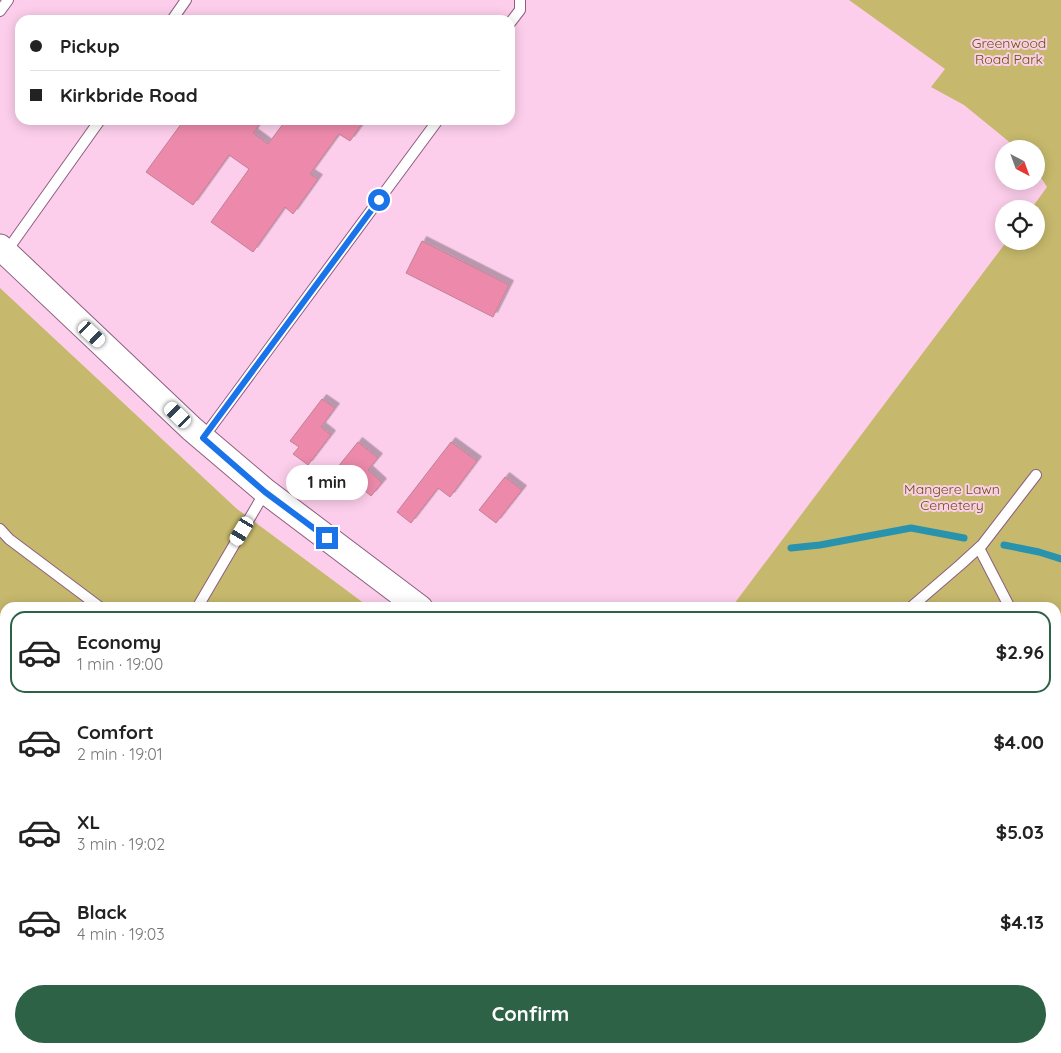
<!DOCTYPE html>
<html lang="en">
<head>
<meta charset="utf-8">
<style>
	body { margin:0; font-family:Quicksand,sans-serif; background:#f6f6f6; color:#222; height:100vh; display:flex; flex-direction:column; font-size:19px; white-space:nowrap }
	* { box-sizing:border-box; margin:0 }
	p { font-size:16px; color:#767676 }
	.icon { flex:none; width:28px; height:28px; fill:none; stroke:currentColor; stroke-width:2; stroke-linecap:round; stroke-linejoin:round }
	.map { position:relative; flex:1; overflow:hidden }
	.panel { position:absolute; left:0px; top:602px; width:1061px; height:451px; display:flex; flex-direction:column; background:#fff; border-radius:15px 15px 0 0; box-shadow:0 2px 12px #0003 }
	.panel>* { flex:none }
	.banner { position:absolute; left:15px; top:15px; width:500px; height:110px; border-radius:15px; box-shadow:0 2px 12px #0003; display:grid; align-content:center; height:110px; padding:0 15px; background:#fff }
	.needle { width:32px; rotate:139deg }
	.controls { position:absolute; left:995px; top:140px; display:grid; gap:10px }
	.controls a { display:grid; place-items:center; width:50px; height:50px; border-radius:50%; background:#fff; box-shadow:0 2px 12px #0003; font-size:25px }
	.end { position:absolute; width:22px; height:22px; margin:-11px; border:6px solid #1a73e8; background:#fff; box-shadow:0 0 0 2px #fff }
	.from { border-radius:50% }
	.bubble { position:absolute; height:35px; border-radius:18px; background:#fff; box-shadow:0 2px 12px #0003; font-size:16px; font-weight:700; line-height:35px; text-align:center }
	.car { position:absolute; width:15px; height:30px; margin:-15px -8px; border-radius:6px; box-shadow:0 0 4px 1px #0007; background:linear-gradient(#fff 24%,#345 0 40%,#fff 0 76%,#345 0 86%,#fff 0) }
	.banner b { display:flex; align-items:center; gap:18px; height:48px; font-size:19px }
	.banner b+b { border-top:1px solid #e0e0e0 }
	.banner i { width:12px; height:12px; background:#222 }
	ul { padding:9px 0 0; list-style:none }
	li { display:flex; align-items:center; gap:15px; height:82px; margin:0 10px 8px; padding:0 5px; border:2px solid transparent; border-radius:15px }
	li div { flex:1 }
	li b { display:block; font-size:19px }
	li em { font-style:normal; font-weight:700 }
	li.active { border-color:#2d6247 }
	li>.icon { width:45px; height:45px; stroke-width:1.5 }
	.primary-button { display:flex; gap:10px; margin-top:auto; padding:10px 15px }
	.primary-button a { flex:1; height:58px; border-radius:30px; background:#2d6247; color:#fff; font-size:20px; font-weight:700; line-height:58px; text-align:center }
	.map>svg:first-child { display:block }
	.green { fill:#c6b96d }
	.lines { fill:none; stroke-linecap:round; stroke-linejoin:round }
	.stream { stroke:#2992ad; stroke-width:7 }
	.building { fill:#ed8aab; stroke:#bf8294; filter:url(#shadow) }
	.service-casing { stroke:#8e5d7e; stroke-width:12 }
	.tertiary-casing { stroke:#8e5d7e; stroke-width:27 }
	.secondary-casing { stroke:#8e5d7e; stroke-width:29 }
	.service { stroke:#fff; stroke-width:10 }
	.tertiary { stroke:#fff; stroke-width:25 }
	.secondary { stroke:#fff; stroke-width:28 }
	.route { stroke:#1a73e8; stroke-width:6 }
	.labels { text-anchor:middle; stroke-width:4; stroke-linejoin:round; paint-order:stroke }
	.park-label { font-size:14px; fill:#635703; stroke:#fcceeb }
</style>
</head>
<body>
<div class="map">
<svg width="1061" height="1053" viewBox="0 0 1061 1053">
	<defs>
		<filter id="shadow"><feDropShadow dx="4.5" dy="-4.5" stdDeviation="0" flood-color="#0004"/></filter>
	</defs>
	<rect width="100%" height="100%" fill="#fcceeb"/>
	<g class="green">
		<path d="M849 0H1061V1046L1056 1042V608H731L1007 241H1036V209H1031L1047 187 1036 170V149H1018L964 105 931 87 945 69Z"/>
		<path d="M0 288 237 509 369 607 5 608V841L0 827Z"/>
		<path d="M81 1049H958L964 1053H83Z"/>
	</g>
	<g class="lines">
		<g class="stream">
			<path d="M1004 545 1039 552 1061 559"/>
			<path d="M791 548 820 545 911 528 964 538"/>
		</g>
	</g>
	<g class="building">
		<path d="M184 120H263L253 133 268 144 286 120H365L350 141 339 134 310 174 318 179 293 214 285 207 253 252 211 222 249 169 229 155 193 205 146 172Z"/>
		<path d="M422 241 509 285 493 317 406 273Z"/>
		<path d="M322 399 335 408 321 427 331 435 308 465 293 454 299 447 290 441Z"/>
		<path d="M358 442 378 458 368 470 382 483 371 496 337 468Z"/>
		<path d="M451 442 477 461 450 497 438 488 411 523 397 512Z"/>
		<path d="M505 477 522 490 496 523 479 510Z"/>
	</g>
	<g class="lines">
		<defs>
			<g id="service">
				<path d="M0 11 8 0"/>
				<path d="M172 20 186 0"/>
				<path d="M510 23 520 10V0"/>
				<path d="M6 252 100 120"/>
				<path d="M203 438 438 120"/>
				<path d="M0 529 9 539 101 608"/>
				<path d="M979 548 1010 608"/>
				<path d="M197 608 265 492"/>
				<path d="M910 608 960 565 982 545 1036 475"/>
				<path d="M1056 725 1061 719"/>
				<path d="M1056 914 1061 907"/>
				<path d="M209 1049 211 1053"/>
				<path d="M725 1049 726 1053"/>
				<path d="M445 1053 446 1049"/>
				<path d="M589 1053 602 1049"/>
			</g>
			<g id="tertiary">
				<path d="M0 247 192 429 265 491 420 608"/>
				<path d="M1008 1049 1014 1053"/>
			</g>
			<g id="secondary">
				<path d="M0 930 5 943"/>
				<path d="M43 1049 45 1053"/>
			</g>
		</defs>
		<use href="#service" class="service-casing"/>
		<use href="#tertiary" class="tertiary-casing"/>
		<use href="#secondary" class="secondary-casing"/>
		<use href="#service" class="service"/>
		<use href="#tertiary" class="tertiary"/>
		<use href="#secondary" class="secondary"/>
	</g>
	<g class="lines">
		<path class="route" d="M327 538 265 492 203 438 379 200"/>
	</g>
	<g class="labels">
		<g class="park-label">
			<text x="1009" y="48">Greenwood<tspan x="1009" dy="16">Road Park</tspan></text>
			<text x="952" y="494">Mangere Lawn<tspan x="952" dy="16">Cemetery</tspan></text>
		</g>
	</g>
</svg>
<div class="controls">
<a><svg class="needle" viewBox="-14 -14 28 28"><path d="M0-13l5 13h-10z" fill="#e53935"/><path d="M0 13l5-13h-10z" fill="#767676"/></svg></a>
<a><svg class="icon" aria-label="locate" viewBox="0 0 24 24"><circle cx="12" cy="12" r="6"/><path d="M12 2v4M12 18v4M2 12h4M18 12h4"/></svg></a>
</div>
<i class="end from" style="left:379px;top:200px"></i>
<i class="end" style="left:327px;top:538px"></i>
<div class="bubble" style="left:286px;top:465px;width:82px">1 min</div>
<i class="car" style="left:92px;top:334px;rotate:133deg"></i>
<i class="car" style="left:178px;top:415px;rotate:314deg"></i>
<i class="car" style="left:242px;top:531px;rotate:211deg"></i>
<div class="banner">
<b><i class="from"></i>Pickup</b>
<b><i></i>Kirkbride Road</b>
</div>
<section class="panel">
<ul>
<li class="active"><svg class="icon" aria-label="car" viewBox="0 0 24 24"><path d="M5 17H2v-5l4-1 3-4h7l3 4 3 1v5h-3M9 17h6M6 11h13"/><circle cx="7" cy="17" r="2"/><circle cx="17" cy="17" r="2"/></svg><div><b>Economy</b><p>1 min · 19:00</p></div><em>$2.96</em></li>
<li><svg class="icon" aria-label="car" viewBox="0 0 24 24"><path d="M5 17H2v-5l4-1 3-4h7l3 4 3 1v5h-3M9 17h6M6 11h13"/><circle cx="7" cy="17" r="2"/><circle cx="17" cy="17" r="2"/></svg><div><b>Comfort</b><p>2 min · 19:01</p></div><em>$4.00</em></li>
<li><svg class="icon" aria-label="car" viewBox="0 0 24 24"><path d="M5 17H2v-5l4-1 3-4h7l3 4 3 1v5h-3M9 17h6M6 11h13"/><circle cx="7" cy="17" r="2"/><circle cx="17" cy="17" r="2"/></svg><div><b>XL</b><p>3 min · 19:02</p></div><em>$5.03</em></li>
<li><svg class="icon" aria-label="car" viewBox="0 0 24 24"><path d="M5 17H2v-5l4-1 3-4h7l3 4 3 1v5h-3M9 17h6M6 11h13"/><circle cx="7" cy="17" r="2"/><circle cx="17" cy="17" r="2"/></svg><div><b>Black</b><p>4 min · 19:03</p></div><em>$4.13</em></li>
</ul>
<div class="primary-button"><a>Confirm</a></div>
</section>
</div>
</body>
</html>
